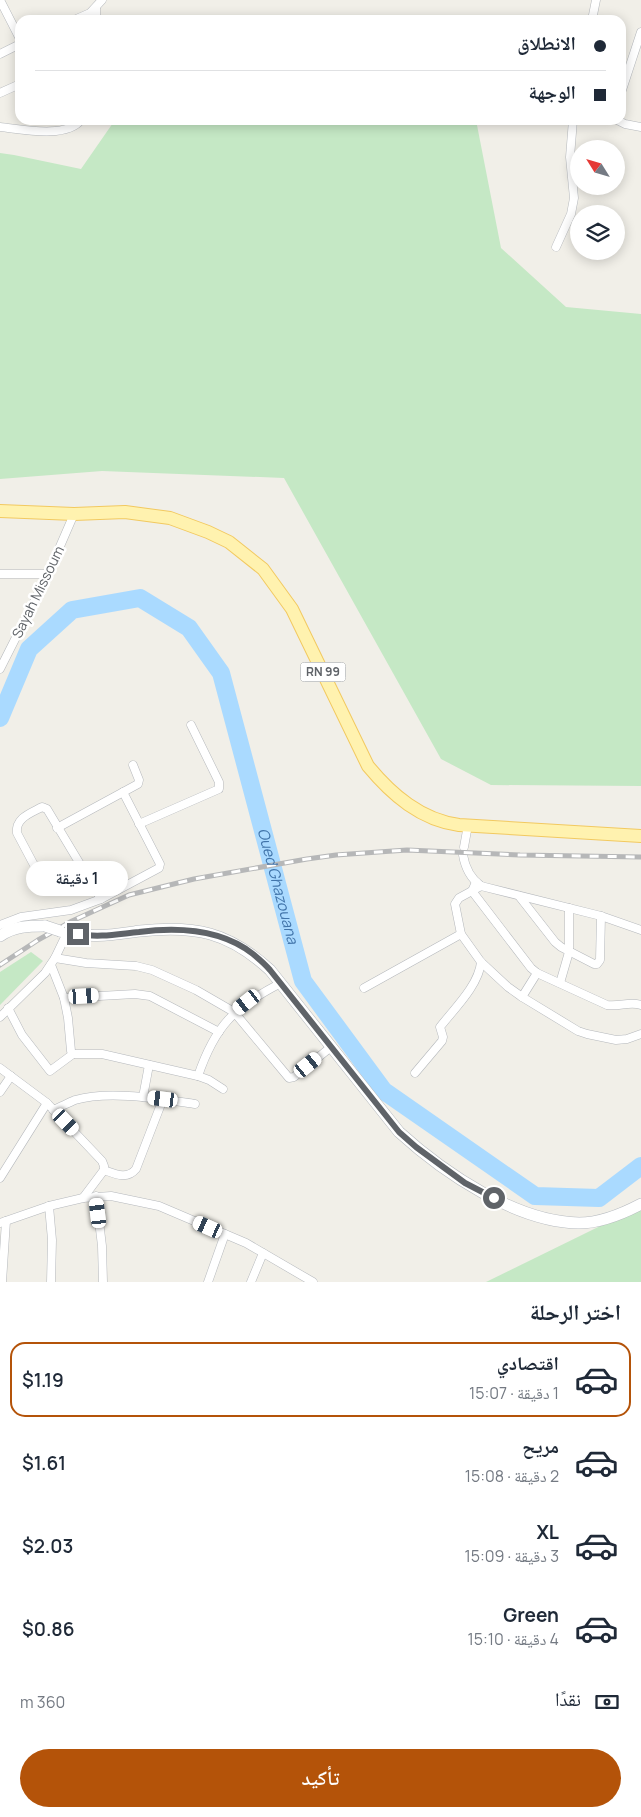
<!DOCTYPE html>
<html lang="ar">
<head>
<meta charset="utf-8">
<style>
	body { margin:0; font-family:Manrope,"Noto Naskh Arabic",sans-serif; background:#f6f6f7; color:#1f2937; direction:rtl; height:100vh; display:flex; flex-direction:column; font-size:19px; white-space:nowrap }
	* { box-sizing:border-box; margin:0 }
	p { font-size:16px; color:#747a83 }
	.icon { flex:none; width:28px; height:28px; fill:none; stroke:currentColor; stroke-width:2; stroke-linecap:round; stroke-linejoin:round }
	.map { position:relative; height:1282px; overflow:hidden; direction:ltr }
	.drawer { display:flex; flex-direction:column; background:#fff; flex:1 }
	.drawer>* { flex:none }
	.guide { position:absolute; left:15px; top:15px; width:611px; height:110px; border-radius:15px; box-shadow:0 2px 12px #0003; direction:rtl; display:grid; align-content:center; height:110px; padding:0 20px; background:#fff }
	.needle { width:32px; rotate:307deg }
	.buttons { position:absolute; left:570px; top:140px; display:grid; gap:10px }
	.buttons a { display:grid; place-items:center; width:55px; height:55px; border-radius:50%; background:#fff; box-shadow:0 2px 12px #0003; font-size:25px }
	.end { position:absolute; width:22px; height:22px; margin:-11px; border:6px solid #5f6368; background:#fff; box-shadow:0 0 0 2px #fff }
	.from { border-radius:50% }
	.bubble { position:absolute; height:35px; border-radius:18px; background:#fff; box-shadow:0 2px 12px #0003; font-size:16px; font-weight:600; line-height:35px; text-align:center; direction:rtl }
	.car { position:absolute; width:15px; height:30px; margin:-15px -8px; border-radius:6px; box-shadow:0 0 4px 1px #0007; background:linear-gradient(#fff 24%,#345 0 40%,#fff 0 76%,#345 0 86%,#fff 0) }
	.guide b { display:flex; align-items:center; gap:18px; height:48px; font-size:19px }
	.guide b+b { border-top:1px solid #e0e1e3 }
	.guide i { width:12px; height:12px; background:#1f2937 }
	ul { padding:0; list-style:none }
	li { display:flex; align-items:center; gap:15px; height:75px; margin:0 10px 8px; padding:0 10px; border:2px solid transparent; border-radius:15px }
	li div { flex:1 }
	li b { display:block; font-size:19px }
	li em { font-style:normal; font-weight:600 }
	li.current { border-color:#b45309 }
	li>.icon { width:45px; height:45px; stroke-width:1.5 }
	h2 { padding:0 20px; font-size:22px; line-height:60px }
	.pay { display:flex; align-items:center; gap:12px; height:55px; padding:0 20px; font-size:19px }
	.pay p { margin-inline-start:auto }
	.cta { display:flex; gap:10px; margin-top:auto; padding:10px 20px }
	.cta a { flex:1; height:58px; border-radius:30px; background:#b45309; color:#fff; font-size:20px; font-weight:600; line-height:58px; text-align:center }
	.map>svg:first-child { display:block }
	.green { fill:#c5e8c5 }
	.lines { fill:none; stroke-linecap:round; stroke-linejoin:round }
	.river { stroke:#aadaff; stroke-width:18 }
	.street-casing { stroke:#b5b8bc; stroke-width:9 }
	.secondary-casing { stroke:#b6babf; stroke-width:12 }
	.primary-casing { stroke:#f2c960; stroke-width:14 }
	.street { stroke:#fff; stroke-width:8 }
	.secondary { stroke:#fff; stroke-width:11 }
	.primary { stroke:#fff2af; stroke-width:12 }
	.rail-casing { stroke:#b6b7b8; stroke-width:5 }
	.rail { stroke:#fff; stroke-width:3; stroke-dasharray:9; stroke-linecap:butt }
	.secondary-bridge-casing { stroke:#b6babf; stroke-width:12; stroke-linecap:butt }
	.secondary-bridge { stroke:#fff; stroke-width:11 }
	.route { stroke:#5f6368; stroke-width:6 }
	.labels { text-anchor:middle; stroke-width:5; stroke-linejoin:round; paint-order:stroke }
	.shield { fill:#fff; stroke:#8f9295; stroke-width:1 }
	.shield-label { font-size:12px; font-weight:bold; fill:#5f6368 }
	.street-label { font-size:14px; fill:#5f6368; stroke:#fff }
	.water-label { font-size:15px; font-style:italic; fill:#4174aa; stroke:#fff }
</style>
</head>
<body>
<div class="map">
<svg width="641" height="1282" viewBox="0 0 641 1282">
	<rect width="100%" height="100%" fill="#f1efe8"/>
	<g class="green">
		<path d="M115 120H476L501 248 566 307 641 314V786L491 785 441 759 284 478 102 471 0 479V153L14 155 81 169Z"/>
		<path d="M31 952 43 961 0 1005V972Z"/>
		<path d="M641 1206V1282H486Z"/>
	</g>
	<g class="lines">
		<path class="river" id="s1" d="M0 718 29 649 72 610 140 598 189 628 221 673 303 981 384 1091 535 1196 599 1198 641 1166"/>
		<defs>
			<g id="street">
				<path d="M0 0 20 39"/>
				<path d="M74 20 90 13 102 0"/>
				<path d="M96 20V8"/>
				<path d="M592 20 596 0"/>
				<path d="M0 54 20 44"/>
				<path d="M0 93 20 84"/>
				<path d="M621 93 641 32"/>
				<path d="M617 120 625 124 641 127"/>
				<path d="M0 127C21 129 66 139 81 120"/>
				<path d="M556 247 571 214 574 198 570 157 573 120"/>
				<path d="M0 574H48"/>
				<path d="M0 669 48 574 74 514"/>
				<path d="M139 824 219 789V782L191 725"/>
				<path d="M57 828 138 784 139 780 133 765"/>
				<path d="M464 847 468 825"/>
				<path d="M463 855C465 867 470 878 481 886L601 916 641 930"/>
				<path d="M34 865 17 833C15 818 31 813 42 807L47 809 101 899"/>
				<path d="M476 882 472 891 531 968 537 973 607 1005C619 1007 630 1001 641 1005"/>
				<path d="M481 886 459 898 455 904 461 934 481 962 508 987 522 997 578 1031 587 1034 616 1040 627 1039 641 1034"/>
				<path d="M519 896 555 942 561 947 594 964H597L600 960 601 916"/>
				<path d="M0 925 21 917 71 910 101 899 159 868 160 864 123 792"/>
				<path d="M55 958 86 963 136 966 152 970 196 990 234 1012 289 1078 294 1077 331 1047"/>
				<path d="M51 965 64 998 68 1018 71 1051 73 1054H102L198 1076 209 1080 223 1089"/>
				<path d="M560 983 569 952V908"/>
				<path d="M364 988 461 934"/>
				<path d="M522 997 537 973"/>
				<path d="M64 998 135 994 150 996 219 1032"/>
				<path d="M8 1008 22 1035 50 1071 73 1054"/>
				<path d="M0 1017 45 973 55 958 67 933"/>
				<path d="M0 1068 47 1103 102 1161 104 1166V1170L83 1198"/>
				<path d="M415 1073 442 1041 443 1037 440 1027C454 1009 479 985 481 962"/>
				<path d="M198 1076C215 1026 234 1007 281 983"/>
				<path d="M0 1092 11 1076"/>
				<path d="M143 1097 149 1065"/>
				<path d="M53 1110C60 1107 68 1103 75 1100 109 1090 160 1099 195 1104"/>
				<path d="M104 1170C115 1174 127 1180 136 1169L163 1099"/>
				<path d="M0 1178 47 1103"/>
				<path d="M96 1196 102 1246 103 1282"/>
				<path d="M49 1206 52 1240 51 1282"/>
				<path d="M0 1223 49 1206 83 1198 111 1196 159 1206 246 1243 313 1282"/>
				<path d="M2 1282 6 1221"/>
				<path d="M208 1282 225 1234"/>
				<path d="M251 1282 263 1253"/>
			</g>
			<g id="secondary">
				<path d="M60 931C89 939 111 935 140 931 195 925 229 932 270 970L399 1132C444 1173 516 1222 579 1223 601 1223 622 1214 641 1204"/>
				<path d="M0 936C14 926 29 926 45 926"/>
			</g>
			<path id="primary" d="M0 511 74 514 125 512 170 518 208 532 229 542 263 569 292 609 368 766C392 795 421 820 459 825L641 836"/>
		</defs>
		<use href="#street" class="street-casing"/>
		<use href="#secondary" class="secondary-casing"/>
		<use href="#primary" class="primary-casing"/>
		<use href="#street" class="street"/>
		<use href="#secondary" class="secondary"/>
		<use href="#primary" class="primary"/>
		<defs>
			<path id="rail" d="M0 965 38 940 72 921 129 895 194 879 307 859 336 855 407 850 520 855 641 857"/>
		</defs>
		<use href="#rail" class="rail-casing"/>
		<use href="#rail" class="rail"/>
		<defs>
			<path id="secondary-bridge" d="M45 926 60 931"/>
		</defs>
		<use href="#secondary-bridge" class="secondary-bridge-casing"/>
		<use href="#secondary-bridge" class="secondary-bridge"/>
	</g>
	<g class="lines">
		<path class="route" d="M78 934C99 938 118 934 139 932 178 927 221 929 253 954 259 959 265 964 270 970L399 1132 416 1147 465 1183 494 1198"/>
	</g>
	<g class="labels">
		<rect class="shield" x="300.5" y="662.5" width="45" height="19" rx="4"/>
		<g class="shield-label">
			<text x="323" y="676">RN 99</text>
		</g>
		<g class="street-label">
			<text transform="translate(38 592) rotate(-64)" y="5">Sayah Missoum</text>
		</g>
		<g class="water-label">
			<text dy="5" stroke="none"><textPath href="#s1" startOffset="535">Oued Ghazouana</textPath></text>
		</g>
	</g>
</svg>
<div class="buttons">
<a><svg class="needle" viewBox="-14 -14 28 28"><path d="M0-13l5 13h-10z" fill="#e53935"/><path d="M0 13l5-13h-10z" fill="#747a83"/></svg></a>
<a><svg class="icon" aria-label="layers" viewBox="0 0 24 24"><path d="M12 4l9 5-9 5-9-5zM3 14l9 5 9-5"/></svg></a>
</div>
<i class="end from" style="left:494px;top:1198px"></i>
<i class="end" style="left:78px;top:934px"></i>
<div class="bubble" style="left:26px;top:861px;width:102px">1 دقيقة</div>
<i class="car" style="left:84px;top:996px;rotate:87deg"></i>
<i class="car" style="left:247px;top:1002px;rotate:232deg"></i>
<i class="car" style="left:308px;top:1065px;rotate:51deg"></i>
<i class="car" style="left:163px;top:1099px;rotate:277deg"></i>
<i class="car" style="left:66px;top:1122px;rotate:136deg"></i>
<i class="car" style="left:98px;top:1213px;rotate:353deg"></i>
<i class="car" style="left:208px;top:1227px;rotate:294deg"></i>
<div class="guide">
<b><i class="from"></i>الانطلاق</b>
<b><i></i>الوجهة</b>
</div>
</div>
<section class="drawer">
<h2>اختر الرحلة</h2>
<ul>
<li class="current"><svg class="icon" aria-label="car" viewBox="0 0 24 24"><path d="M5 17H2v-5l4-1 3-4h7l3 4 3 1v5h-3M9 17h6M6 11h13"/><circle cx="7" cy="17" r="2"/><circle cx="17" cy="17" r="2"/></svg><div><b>اقتصادي</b><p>1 دقيقة · 15:07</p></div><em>$1.19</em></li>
<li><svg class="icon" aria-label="car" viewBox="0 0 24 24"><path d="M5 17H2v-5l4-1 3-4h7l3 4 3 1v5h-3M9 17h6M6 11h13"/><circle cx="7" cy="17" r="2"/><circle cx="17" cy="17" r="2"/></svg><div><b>مريح</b><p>2 دقيقة · 15:08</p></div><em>$1.61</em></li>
<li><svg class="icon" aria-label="car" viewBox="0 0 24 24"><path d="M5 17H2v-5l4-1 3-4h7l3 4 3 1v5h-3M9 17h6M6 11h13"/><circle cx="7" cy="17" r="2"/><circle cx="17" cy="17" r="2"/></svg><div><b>XL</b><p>3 دقيقة · 15:09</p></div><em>$2.03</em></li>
<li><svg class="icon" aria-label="car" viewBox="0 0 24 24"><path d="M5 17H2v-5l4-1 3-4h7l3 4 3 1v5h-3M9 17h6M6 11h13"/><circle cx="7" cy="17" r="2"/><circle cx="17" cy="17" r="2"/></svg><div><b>Green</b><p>4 دقيقة · 15:10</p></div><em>$0.86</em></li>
</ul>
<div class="pay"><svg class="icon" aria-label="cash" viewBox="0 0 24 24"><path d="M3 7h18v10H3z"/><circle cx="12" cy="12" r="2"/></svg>نقدًا<p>360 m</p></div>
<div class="cta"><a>تأكيد</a></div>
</section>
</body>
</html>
